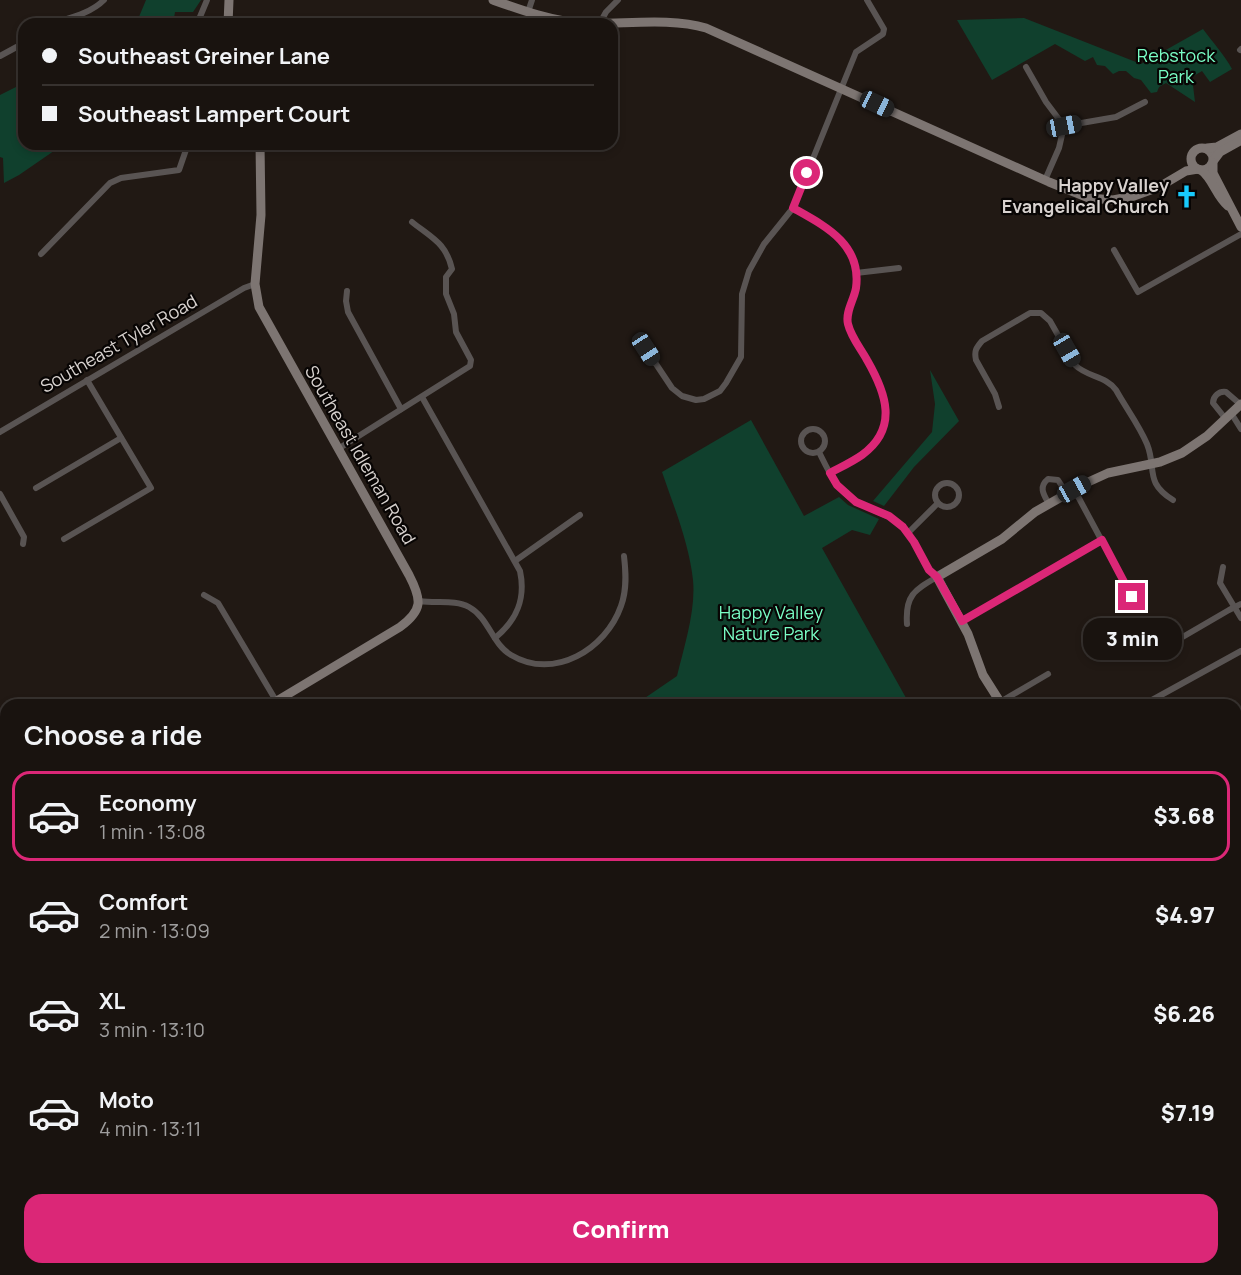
<!DOCTYPE html>
<html lang="en">
<head>
<meta charset="utf-8">
<style>
	body { margin:0; font-family:Manrope,sans-serif; background:#221c18; color:#f1f3f6; height:100vh; display:flex; flex-direction:column; font-size:22px; white-space:nowrap }
	* { box-sizing:border-box; margin:0 }
	p { font-size:20px; color:#9f9e9e }
	.icon { flex:none; width:33px; height:33px; fill:none; stroke:currentColor; stroke-width:2; stroke-linecap:round; stroke-linejoin:round }
	.map { position:relative; flex:1; overflow:hidden }
	.panel { position:absolute; left:0px; top:699px; width:1242px; height:576px; display:flex; flex-direction:column; background:#19130f; border-radius:18px 18px 0 0; box-shadow:0 3px 9px #0003,0 0 0 2px #37322f }
	.panel>* { flex:none }
	.top-card { position:absolute; left:18px; top:18px; width:600px; height:132px; border-radius:18px; box-shadow:0 3px 9px #0003,0 0 0 2px #37322f; display:grid; align-content:center; height:132px; padding:0 24px; background:#19130f }
	.end { position:absolute; width:27px; height:27px; margin:-14px; border:8px solid #db2777; background:#fff; box-shadow:0 0 0 3px #fff }
	.from { border-radius:50% }
	.bubble { position:absolute; height:42px; border-radius:18px; background:#19130f; box-shadow:0 3px 9px #0003,0 0 0 2px #37322f; font-size:20px; font-weight:800; line-height:42px; text-align:center }
	.car { position:absolute; width:18px; height:36px; margin:-18px -9px; border-radius:8px; box-shadow:0 0 4px 2px #0007; background:linear-gradient(#222 24%,#8ab4d8 0 40%,#222 0 76%,#8ab4d8 0 86%,#222 0) }
	.top-card b { display:flex; align-items:center; gap:21px; height:57px; font-size:22px }
	.top-card b+b { border-top:2px solid #37322f }
	.top-card i { width:15px; height:15px; background:#f1f3f6 }
	ul { padding:0; list-style:none }
	li { display:flex; align-items:center; gap:18px; height:90px; margin:0 12px 9px; padding:0 12px; border:3px solid transparent; border-radius:18px }
	li div { flex:1 }
	li b { display:block; font-size:22px }
	li em { font-style:normal; font-weight:800 }
	li.current { border-color:#db2777 }
	li>.icon { width:54px; height:54px; stroke-width:1.5 }
	h2 { padding:0 24px; font-size:27px; line-height:72px }
	.button { display:flex; gap:12px; margin-top:auto; padding:12px 24px }
	.button a { flex:1; height:69px; border-radius:18px; background:#db2777; color:#fff; font-size:24px; font-weight:800; line-height:69px; text-align:center }
	.map>svg:first-child { display:block }
	.green { fill:#10402d }
	.lines { fill:none; stroke-linecap:round; stroke-linejoin:round }
	.stream { stroke:#174560; stroke-width:1.5 }
	.street { stroke:#595453; stroke-width:6 }
	.secondary { stroke:#7d7572; stroke-width:9 }
	.route { stroke:#db2777; stroke-width:8 }
	.labels { text-anchor:middle; stroke-width:4.5; stroke-linejoin:round; paint-order:stroke }
	.park-label { font-size:18px; fill:#79fdc5; stroke:#080504 }
	.poi-label { font-size:18px; font-weight:bold; fill:#d8d2cf; stroke:#080504; text-anchor:end }
	.street-label { font-size:18px; fill:#d8d2cf; stroke:#080504 }
</style>
</head>
<body>
<div class="map">
<svg width="1241" height="1275" viewBox="0 0 1241 1275">
	<rect width="100%" height="100%" fill="#211914"/>
	<g class="green">
		<path d="M146 0H201L193 12H175L173 24H136Z"/>
		<path d="M1024 18 1141 64 1203 29C1213 43 1224 54 1232 69L1210 82 1202 71 1192 77 1195 102 1166 83 1159 87 1157 92 1151 93 1141 80 1134 78 1126 71H1119L1113 74 1105 66 1097 65 1093 57 1085 61 1055 44 992 80 957 20Z"/>
		<path d="M24 83V144H64L19 175 4 183 3 158 0 157V95Z"/>
		<path d="M930 370 959 421 914 467 884 506 873 501 932 432 935 404Z"/>
		<path d="M751 420 804 516 839 497 848 505 879 519 870 535 852 530 822 548 910 705H630L639 702 677 676C684 647 696 610 693 580 689 543 674 507 662 472Z"/>
		<path d="M6 1095V1269H95L86 1275H0V1099Z"/>
	</g>
	<g class="lines">
		<g class="stream">
			<path d="M6 1105 3 1137 6 1162"/>
			<path d="M6 1179V1215"/>
			<path d="M0 1247 6 1229"/>
		</g>
		<g class="street">
			<path d="M528 12 532 0"/>
			<path d="M600 23 606 12 618 0"/>
			<path d="M51 24C69 18 90 14 104 0"/>
			<path d="M197 24 207 0"/>
			<path d="M1240 50 1241 49"/>
			<path d="M0 56 24 43"/>
			<path d="M1026 67 1046 102 1064 126"/>
			<path d="M1045 180 1059 148 1064 126 1116 117 1145 102"/>
			<path d="M793 208C825 226 862 244 856 288 854 300 845 312 848 324 851 337 861 349 867 360 883 388 898 422 869 449 858 459 843 466 830 473"/>
			<path d="M1114 250 1138 292 1241 234"/>
			<path d="M41 254 110 183 121 178 179 170 188 144"/>
			<path d="M856 273 899 268"/>
			<path d="M347 291 346 301 348 312 401 409"/>
			<path d="M646 349 672 388 682 396 696 400 704 399 720 391 726 383 741 357 742 294 749 271 764 244 793 208 856 52 883 34 884 29 867 0"/>
			<path d="M422 397 520 571C526 599 517 620 495 638"/>
			<path d="M999 407 995 394 976 360C974 351 976 348 982 341L1030 313H1041L1050 321 1075 365C1087 377 1106 376 1116 390 1126 408 1139 425 1147 444 1157 469 1144 482 1173 500"/>
			<path d="M1231 413 1241 429"/>
			<path d="M1225 418 1213 403C1213 396 1219 391 1226 392L1240 404"/>
			<circle cx="813" cy="441" r="12"/>
			<path d="M0 432 244 288 255 284"/>
			<path d="M338 449 470 366 471 360 456 332 454 314 446 294V277L452 269C446 243 432 238 412 222"/>
			<path d="M819 452C828 470 836 489 854 500 870 511 889 513 903 527 917 542 921 564 937 577 914 590 905 596 907 624"/>
			<circle cx="947" cy="495" r="12"/>
			<path d="M36 488 121 438"/>
			<path d="M1074 489 1132 597"/>
			<path d="M0 494 24 537 23 544"/>
			<path d="M1049 504C1044 495 1038 487 1048 479L1058 480 1067 494"/>
			<path d="M908 533 938 503"/>
			<path d="M64 539 151 488 87 380"/>
			<path d="M515 561 580 515"/>
			<path d="M1223 567 1220 583 1241 618"/>
			<path d="M204 595 218 603 278 704"/>
			<path d="M420 601C435 604 455 599 469 607 489 618 492 644 511 655 554 681 606 649 621 606 627 590 626 573 624 556"/>
			<path d="M962 621 1102 540"/>
			<path d="M1150 656 1229 610 1241 604"/>
			<path d="M1000 702 1048 674"/>
			<path d="M1143 705 1241 651"/>
			<path d="M0 808 6 819"/>
			<path d="M1236 827H1241"/>
			<path d="M0 917 6 914"/>
			<path d="M1236 931 1241 924"/>
			<path d="M1236 1011 1239 1028 1236 1038"/>
			<path d="M718 1269 722 1275"/>
			<path d="M973 1269 977 1275"/>
			<path d="M1180 1269 1185 1275"/>
			<path d="M312 1275 313 1269"/>
			<path d="M539 1275 540 1269"/>
			<path d="M953 1275 963 1269"/>
		</g>
		<g class="secondary">
			<path d="M493 0C521 10 551 21 582 23 620 25 669 17 706 28L1049 182 1089 198 1113 200 1134 196 1159 187 1186 171 1198 169"/>
			<path d="M228 24 229 0"/>
			<path d="M260 144 261 215 255 284 259 307 409 575C422 600 423 610 400 627L270 705"/>
			<circle cx="1202" cy="159" r="11"/>
			<path d="M1207 148 1217 147 1241 134"/>
			<path d="M1214 160 1220 152 1240 141"/>
			<path d="M1213 163V173L1241 227"/>
			<path d="M1201 170C1213 179 1216 196 1228 206"/>
			<path d="M1002 705 983 675 968 634 937 577 1002 539 1035 512 1086 483 1108 473 1160 462 1182 453 1207 436 1241 404"/>
			<path d="M0 867 6 863"/>
			<path d="M766 1275 777 1269"/>
		</g>
	</g>
	<g class="lines">
		<path class="route" d="M807 173 793 208C825 226 862 244 856 288 854 300 845 312 848 324 851 337 861 349 867 360 886 393 899 428 862 455 852 462 841 467 830 473L837 485 856 502 889 516 903 527 914 542 929 570 937 577 962 621 1102 540 1132 597"/>
	</g>
	<defs>
		<symbol id="church-bare" viewBox="-9 -9 18 18"><path d="M-1.2-6h2.4v3.5h3.3v2.4h-3.3V6h-2.4V-.1h-3.3v-2.4h3.3Z" fill="#18cafc" stroke="#080504" stroke-width="2.5" paint-order="stroke"/></symbol>
	</defs>
	<g fill-rule="evenodd">
		<use href="#church-bare" x="1170" y="180" width="33" height="33"/>
	</g>
	<g class="labels">
		<g class="park-label">
			<text x="1176" y="62">Rebstock<tspan x="1176" dy="21">Park</tspan></text>
			<text x="771" y="619">Happy Valley<tspan x="771" dy="21">Nature Park</tspan></text>
		</g>
		<g class="poi-label">
			<text x="1169" y="192">Happy Valley<tspan x="1169" dy="21">Evangelical Church</tspan></text>
		</g>
		<g class="street-label">
			<text transform="translate(119 344) rotate(-30)" y="6">Southeast Tyler Road</text>
			<text transform="translate(360 455) rotate(60)" y="6">Southeast Idleman Road</text>
		</g>
	</g>
</svg>
<i class="end from" style="left:807px;top:173px"></i>
<i class="end" style="left:1132px;top:597px"></i>
<div class="bubble" style="left:1083px;top:618px;width:99px">3 min</div>
<i class="car" style="left:877px;top:104px;rotate:115deg"></i>
<i class="car" style="left:1064px;top:126px;rotate:79deg"></i>
<i class="car" style="left:646px;top:349px;rotate:147deg"></i>
<i class="car" style="left:1067px;top:350px;rotate:150deg"></i>
<i class="car" style="left:1074px;top:489px;rotate:61deg"></i>
<div class="top-card">
<b><i class="from"></i>Southeast Greiner Lane</b>
<b><i></i>Southeast Lampert Court</b>
</div>
<section class="panel">
<h2>Choose a ride</h2>
<ul>
<li class="current"><svg class="icon" aria-label="car" viewBox="0 0 24 24"><path d="M5 17H2v-5l4-1 3-4h7l3 4 3 1v5h-3M9 17h6M6 11h13"/><circle cx="7" cy="17" r="2"/><circle cx="17" cy="17" r="2"/></svg><div><b>Economy</b><p>1 min · 13:08</p></div><em>$3.68</em></li>
<li><svg class="icon" aria-label="car" viewBox="0 0 24 24"><path d="M5 17H2v-5l4-1 3-4h7l3 4 3 1v5h-3M9 17h6M6 11h13"/><circle cx="7" cy="17" r="2"/><circle cx="17" cy="17" r="2"/></svg><div><b>Comfort</b><p>2 min · 13:09</p></div><em>$4.97</em></li>
<li><svg class="icon" aria-label="car" viewBox="0 0 24 24"><path d="M5 17H2v-5l4-1 3-4h7l3 4 3 1v5h-3M9 17h6M6 11h13"/><circle cx="7" cy="17" r="2"/><circle cx="17" cy="17" r="2"/></svg><div><b>XL</b><p>3 min · 13:10</p></div><em>$6.26</em></li>
<li><svg class="icon" aria-label="car" viewBox="0 0 24 24"><path d="M5 17H2v-5l4-1 3-4h7l3 4 3 1v5h-3M9 17h6M6 11h13"/><circle cx="7" cy="17" r="2"/><circle cx="17" cy="17" r="2"/></svg><div><b>Moto</b><p>4 min · 13:11</p></div><em>$7.19</em></li>
</ul>
<div class="button"><a>Confirm</a></div>
</section>
</div>
</body>
</html>
